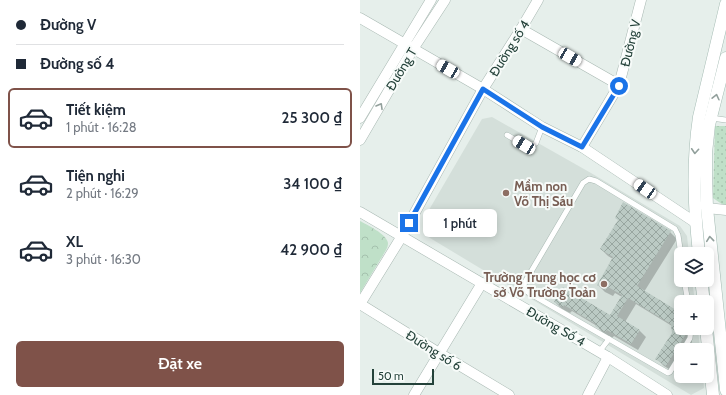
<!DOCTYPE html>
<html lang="vi">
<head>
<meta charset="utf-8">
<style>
	body { margin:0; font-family:Cabin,sans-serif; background:#f2f2f3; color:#1f2937; height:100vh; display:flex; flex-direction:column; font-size:15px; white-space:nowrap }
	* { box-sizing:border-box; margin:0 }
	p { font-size:13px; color:#747a83 }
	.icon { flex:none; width:22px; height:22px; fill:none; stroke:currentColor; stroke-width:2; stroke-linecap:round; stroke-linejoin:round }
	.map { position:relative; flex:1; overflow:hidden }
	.panel { display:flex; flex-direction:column; background:#fff; width:360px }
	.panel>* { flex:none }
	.banner { display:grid; align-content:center; height:88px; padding:0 16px; background:#fff }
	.fabs { position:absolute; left:314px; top:247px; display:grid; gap:8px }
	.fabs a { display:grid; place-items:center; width:40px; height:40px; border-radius:6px; background:#fff; box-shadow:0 2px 10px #0003; font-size:20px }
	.scale { position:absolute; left:12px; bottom:10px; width:62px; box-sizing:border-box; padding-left:4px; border:2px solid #24423a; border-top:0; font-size:11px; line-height:14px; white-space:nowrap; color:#24423a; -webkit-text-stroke:3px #f7fbf9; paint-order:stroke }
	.end { position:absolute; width:18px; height:18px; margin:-9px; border:5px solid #1a73e8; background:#fff; box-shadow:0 0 0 2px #fff }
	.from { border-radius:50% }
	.bubble { position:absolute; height:28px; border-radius:6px; background:#fff; box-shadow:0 2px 10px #0003; font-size:13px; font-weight:600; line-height:28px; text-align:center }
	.car { position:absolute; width:12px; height:24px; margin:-12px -6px; border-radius:5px; box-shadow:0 0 3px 1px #0007; background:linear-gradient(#fff 24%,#345 0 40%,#fff 0 76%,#345 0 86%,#fff 0) }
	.banner b { display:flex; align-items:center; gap:14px; height:38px; font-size:15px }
	.banner b+b { border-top:1px solid #e0e1e3 }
	.banner i { width:10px; height:10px; background:#1f2937 }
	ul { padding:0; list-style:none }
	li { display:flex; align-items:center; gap:12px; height:60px; margin:0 8px 6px; padding:0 8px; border:2px solid transparent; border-radius:6px }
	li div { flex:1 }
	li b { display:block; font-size:15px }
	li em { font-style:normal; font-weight:600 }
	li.selected { border-color:#7f5249 }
	li>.icon { width:36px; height:36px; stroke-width:1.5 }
	.button { display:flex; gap:8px; margin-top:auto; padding:8px 16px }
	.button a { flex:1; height:46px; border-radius:6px; background:#7f5249; color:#fff; font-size:16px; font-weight:600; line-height:46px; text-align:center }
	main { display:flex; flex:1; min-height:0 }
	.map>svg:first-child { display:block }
	.built { fill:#d4dfda }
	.grass { fill:url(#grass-dots) }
	.forest { fill:url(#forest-crowns) }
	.shadow { fill:#0003 }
	.building { fill:url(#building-cross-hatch) }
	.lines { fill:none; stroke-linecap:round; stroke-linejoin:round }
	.service-casing { stroke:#a8b8b2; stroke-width:6 }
	.minor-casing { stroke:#a8b8b2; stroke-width:11 }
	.secondary-casing { stroke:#a4bbb3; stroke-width:13 }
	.service { stroke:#fff; stroke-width:5 }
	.minor { stroke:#fff; stroke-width:10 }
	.secondary { stroke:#fff; stroke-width:12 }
	.oneway { stroke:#92a09c }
	.route { stroke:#1a73e8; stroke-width:5 }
	.education-dot { fill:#8d6e63; stroke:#f7fbf9; stroke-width:1.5 }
	.labels { text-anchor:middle; stroke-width:4; stroke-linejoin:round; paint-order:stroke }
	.street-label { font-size:13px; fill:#24423a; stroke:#f7fbf9 }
	.education-label { font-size:13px; font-weight:bold; fill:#785e54; stroke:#f7fbf9; text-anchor:start }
</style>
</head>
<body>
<main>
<section class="panel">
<div class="banner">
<b><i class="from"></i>Đường V</b>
<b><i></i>Đường số 4</b>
</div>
<ul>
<li class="selected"><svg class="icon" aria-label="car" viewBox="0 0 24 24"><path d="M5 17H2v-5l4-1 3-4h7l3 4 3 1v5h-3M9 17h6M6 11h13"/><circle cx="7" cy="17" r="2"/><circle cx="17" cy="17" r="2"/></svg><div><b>Tiết kiệm</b><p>1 phút · 16:28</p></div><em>25 300 ₫</em></li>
<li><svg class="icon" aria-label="car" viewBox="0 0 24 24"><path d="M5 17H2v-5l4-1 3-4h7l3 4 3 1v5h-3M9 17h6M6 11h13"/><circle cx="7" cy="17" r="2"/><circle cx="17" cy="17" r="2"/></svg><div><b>Tiện nghi</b><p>2 phút · 16:29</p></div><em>34 100 ₫</em></li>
<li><svg class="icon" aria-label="car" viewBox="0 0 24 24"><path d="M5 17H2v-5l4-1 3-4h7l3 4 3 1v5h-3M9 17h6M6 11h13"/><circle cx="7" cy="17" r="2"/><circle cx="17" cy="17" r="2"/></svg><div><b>XL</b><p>3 phút · 16:30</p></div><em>42 900 ₫</em></li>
</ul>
<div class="button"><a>Đặt xe</a></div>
</section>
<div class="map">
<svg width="366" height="395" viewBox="0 0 366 395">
	<defs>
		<pattern id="grass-dots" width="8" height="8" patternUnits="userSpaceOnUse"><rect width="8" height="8" fill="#bfe0c8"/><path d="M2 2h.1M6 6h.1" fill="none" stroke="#a4c1ad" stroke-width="1.8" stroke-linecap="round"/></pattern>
		<pattern id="forest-crowns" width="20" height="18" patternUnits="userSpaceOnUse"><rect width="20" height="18" fill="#bfe0c8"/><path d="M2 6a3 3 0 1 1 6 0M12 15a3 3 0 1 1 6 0" fill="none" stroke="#a4c1ad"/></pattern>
		<pattern id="building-cross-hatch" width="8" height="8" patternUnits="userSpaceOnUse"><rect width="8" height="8" fill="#bbcac4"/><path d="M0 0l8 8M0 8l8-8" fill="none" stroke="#98a6a0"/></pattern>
	</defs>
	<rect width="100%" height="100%" fill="#e6efeb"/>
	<path class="built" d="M132 117 231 173 320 226 327 236 329 254H321V280H332L335 302H321V328H338L340 350H321V376H343L344 388 331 395 65 235 66 215 122 119Z"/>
	<path class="grass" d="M355 126H366V207L353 198Z"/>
	<path class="forest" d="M0 221C7 225 27 234 28 243 28 246 27 248 26 250L0 293Z"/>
	<path class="shadow" d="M310 232 317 239 284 292 321 314V328H331L332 342 327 350H321V360L314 372 304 366 297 359 313 333 312 326 276 304 265 322 279 330 286 337 278 350 254 336 252 338 243 333 237 326 212 311 210 313 202 309 195 302 250 316 262 297 255 293 253 296 245 292 238 285 253 259 248 256 241 249Z"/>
	<path class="building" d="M263 202 311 231 277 286 321 313V328H325L326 334 306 366 295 359 312 333 311 324 268 298 257 316 280 330 271 344 247 330 245 332 235 326 236 324 204 305 203 307 194 302 203 287 250 315 262 295 248 287 246 290 237 285 253 257 240 249 258 220 255 218Z"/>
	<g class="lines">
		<defs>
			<g id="service">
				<path d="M351 118 366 120"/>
				<path d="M147 135 164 145 170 147 176 143 182 127"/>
				<path d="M321 255 318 235 315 229 236 181 229 179 223 183 165 282C163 288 164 289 169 293L308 373 310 372 321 354"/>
				<path d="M324 280 328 302"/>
				<path d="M323 350 330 338 331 328"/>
				<path d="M239 352 249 339"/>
			</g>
			<g id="minor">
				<path d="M0 18 123 89 182 127 222 147 336 223"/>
				<path d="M161 29 259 85"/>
				<path d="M0 118 71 0"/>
				<path d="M0 140 53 49 85 0"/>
				<path d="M222 147 259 85 281 0"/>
				<path d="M347 208 366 210"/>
				<path d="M0 212 248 357 307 395"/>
				<path d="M0 304 42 236 123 89 161 29 178 0"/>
				<path d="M0 304 79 353 149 395"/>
				<path d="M54 395 122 283"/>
				<path d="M228 395 248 357"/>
			</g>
			<g id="secondary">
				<path d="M366 58 349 125 346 153V175L347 208 366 390"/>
				<path d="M339 254C334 207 332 164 339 117L366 4"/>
				<path d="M341 280 344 302"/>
				<path d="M346 328 353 395"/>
			</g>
		</defs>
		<use href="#service" class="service-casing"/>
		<use href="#minor" class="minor-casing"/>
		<use href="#secondary" class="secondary-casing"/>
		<use href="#service" class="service"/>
		<use href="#minor" class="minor"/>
		<use href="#secondary" class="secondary"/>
	</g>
	<defs><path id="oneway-chevron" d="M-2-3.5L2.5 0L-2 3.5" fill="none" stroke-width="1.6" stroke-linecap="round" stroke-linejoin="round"/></defs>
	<g class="oneway">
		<use href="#oneway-chevron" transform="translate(356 97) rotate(-77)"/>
		<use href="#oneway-chevron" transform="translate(20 106) rotate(-60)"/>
		<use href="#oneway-chevron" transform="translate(335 151) rotate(94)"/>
		<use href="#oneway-chevron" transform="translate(350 239) rotate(-96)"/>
	</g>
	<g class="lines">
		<path class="route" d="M49 223 123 89 182 127 222 147 259 86"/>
	</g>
	<g class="education-dot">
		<circle cx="146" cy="193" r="4"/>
		<circle cx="244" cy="284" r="4"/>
	</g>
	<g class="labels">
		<g class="street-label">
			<text transform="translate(270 43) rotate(-76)" y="5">Đường V</text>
			<text transform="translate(149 48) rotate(-58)" y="5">Đường số 4</text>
			<text transform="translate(41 69) rotate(-59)" y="5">Đường T</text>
			<text transform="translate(196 326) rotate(30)" y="5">Đường Số 4</text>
			<text transform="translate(74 350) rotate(32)" y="5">Đường số 6</text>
		</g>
		<g class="education-label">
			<text x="154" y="191">Mầm non<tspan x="154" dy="15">Võ Thị Sáu</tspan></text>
			<text x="236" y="282" text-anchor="end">Trường Trung học cơ<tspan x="236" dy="15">sở Võ Trường Toản</tspan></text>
		</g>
	</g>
</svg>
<div class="fabs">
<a><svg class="icon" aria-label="layers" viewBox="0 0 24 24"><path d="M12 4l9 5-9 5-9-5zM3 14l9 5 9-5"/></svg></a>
<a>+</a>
<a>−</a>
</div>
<div class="scale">50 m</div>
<i class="end from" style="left:259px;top:86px"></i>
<i class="end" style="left:49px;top:223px"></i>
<div class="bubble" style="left:63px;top:209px;width:74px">1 phút</div>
<i class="car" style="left:210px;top:57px;rotate:120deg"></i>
<i class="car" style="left:88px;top:69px;rotate:300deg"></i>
<i class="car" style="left:164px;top:145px;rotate:301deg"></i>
<i class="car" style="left:285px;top:189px;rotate:304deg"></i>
</div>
</main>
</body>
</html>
